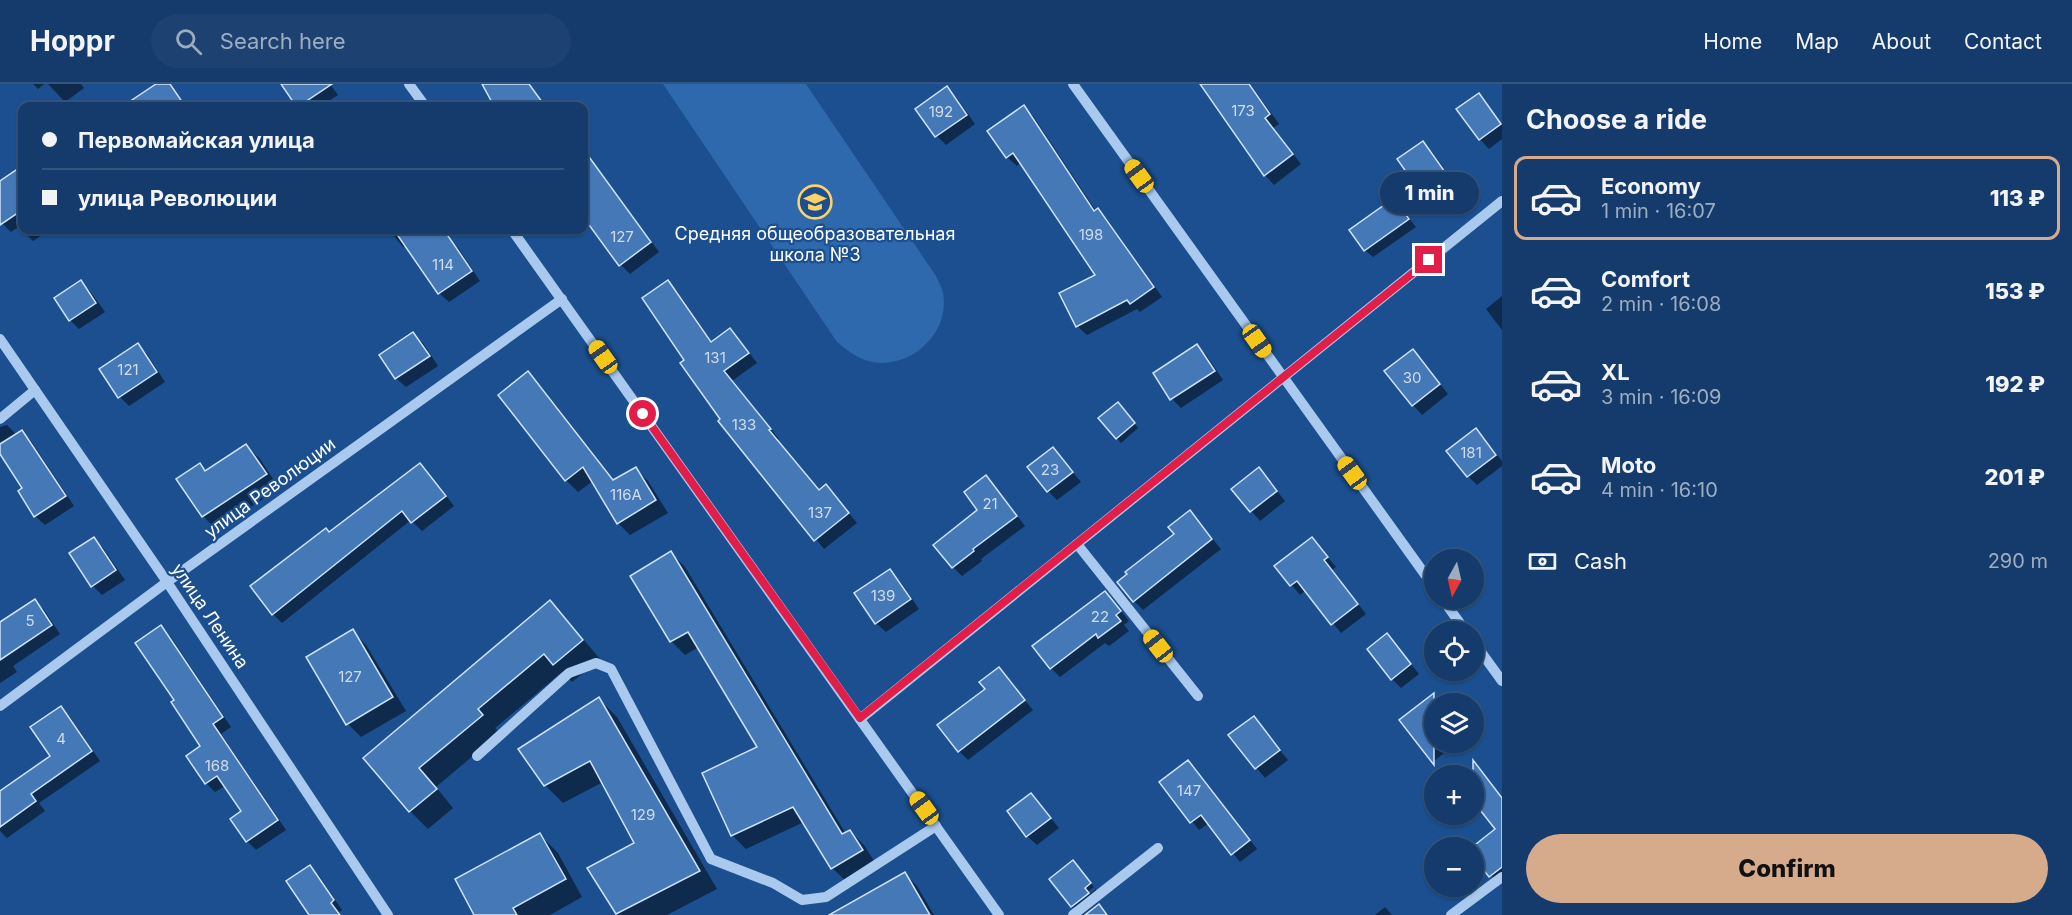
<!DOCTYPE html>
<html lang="en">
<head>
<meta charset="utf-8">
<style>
	body { margin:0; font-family:Inter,sans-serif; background:#1d4271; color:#f1f3f6; height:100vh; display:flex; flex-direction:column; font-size:22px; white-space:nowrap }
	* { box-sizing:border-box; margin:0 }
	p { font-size:20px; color:#9dadc1 }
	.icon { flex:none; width:33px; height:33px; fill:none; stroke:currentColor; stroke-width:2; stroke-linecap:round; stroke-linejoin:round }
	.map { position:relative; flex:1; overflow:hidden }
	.drawer { display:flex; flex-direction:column; background:#143b6b; width:570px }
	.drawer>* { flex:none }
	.guide { position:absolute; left:18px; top:18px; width:570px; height:132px; border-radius:12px; box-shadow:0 2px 4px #0004,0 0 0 2px #33557e; display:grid; align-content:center; height:132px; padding:0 24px; background:#143b6b }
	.needle { width:39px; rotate:188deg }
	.tools { position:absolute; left:1424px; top:465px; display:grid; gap:12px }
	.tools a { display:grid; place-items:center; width:60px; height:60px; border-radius:50%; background:#143b6b; box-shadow:0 2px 4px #0004,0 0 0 2px #33557e; font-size:30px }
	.end { position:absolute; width:27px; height:27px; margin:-14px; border:8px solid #e11d48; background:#fff; box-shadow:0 0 0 3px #fff }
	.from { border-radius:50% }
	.bubble { position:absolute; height:42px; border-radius:21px; background:#143b6b; box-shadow:0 2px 4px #0004,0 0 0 2px #33557e; font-size:20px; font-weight:800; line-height:42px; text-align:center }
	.car { position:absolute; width:18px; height:36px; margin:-18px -9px; border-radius:8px; box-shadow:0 0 4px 2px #0007; background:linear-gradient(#f5c518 24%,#345 0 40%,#f5c518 0 76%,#345 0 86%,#f5c518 0) }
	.guide b { display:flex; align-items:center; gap:21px; height:57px; font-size:22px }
	.guide b+b { border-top:2px solid #33557e }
	.guide i { width:15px; height:15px; background:#f1f3f6 }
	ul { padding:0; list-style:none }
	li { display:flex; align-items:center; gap:18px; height:84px; margin:0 12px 9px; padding:0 12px; border:3px solid transparent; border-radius:12px }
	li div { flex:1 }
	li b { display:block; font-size:22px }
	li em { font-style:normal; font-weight:800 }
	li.on { border-color:#d6ab8b }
	li>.icon { width:54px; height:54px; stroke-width:1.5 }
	h2 { padding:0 24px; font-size:27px; line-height:72px }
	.pay { display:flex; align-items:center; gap:15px; height:66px; padding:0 24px; font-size:22px }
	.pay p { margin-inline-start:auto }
	.button { display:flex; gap:12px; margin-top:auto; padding:12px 24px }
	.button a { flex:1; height:69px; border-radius:36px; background:#d6ab8b; color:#111; font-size:24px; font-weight:800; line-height:69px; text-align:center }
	header { display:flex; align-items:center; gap:36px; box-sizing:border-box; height:84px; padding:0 30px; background:#143b6b; border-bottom:2px solid #33557e }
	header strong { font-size:28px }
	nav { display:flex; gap:33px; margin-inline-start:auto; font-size:21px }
	.search { width:420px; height:54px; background:#1d4271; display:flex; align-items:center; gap:15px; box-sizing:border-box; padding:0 21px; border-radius:33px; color:#9dadc1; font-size:22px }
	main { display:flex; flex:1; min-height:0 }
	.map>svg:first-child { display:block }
	.green { fill:#2e69ad }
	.shadow { fill:#0007 }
	.building { fill:#4478b7; stroke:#cfe3fa; stroke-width:1.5 }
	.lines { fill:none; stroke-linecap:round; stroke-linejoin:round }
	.minor { stroke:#a9c9ee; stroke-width:10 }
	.route { stroke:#e11d48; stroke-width:8 }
	.labels { text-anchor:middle; stroke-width:4.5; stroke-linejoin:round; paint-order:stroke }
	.number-label { font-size:15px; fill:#d0dded }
	.poi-label { font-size:18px; fill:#fff; stroke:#1b4f8f }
	.street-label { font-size:18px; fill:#fff; stroke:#1b4f8f }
</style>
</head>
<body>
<header>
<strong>Hoppr</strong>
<div class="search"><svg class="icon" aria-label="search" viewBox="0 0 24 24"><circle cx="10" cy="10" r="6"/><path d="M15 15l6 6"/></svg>Search here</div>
<nav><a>Home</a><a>Map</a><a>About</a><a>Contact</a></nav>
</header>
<main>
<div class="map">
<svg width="1502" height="831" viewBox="0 0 1502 831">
	<rect width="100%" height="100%" fill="#1b4f8f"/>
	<path class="green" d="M663 0H806L936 192C938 197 942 203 943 209 951 252 905 290 865 276 854 272 846 265 837 258Z"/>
	<g class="shadow">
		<path d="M33 0H44L38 5Z"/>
		<path d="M48 0H81L84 4 65 18Z"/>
		<path d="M159 0H169L186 22H141L136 15Z"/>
		<path d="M283 0H330L338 11 321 22H298Z"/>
		<path d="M484 0H523L545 22H507Z"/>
		<path d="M1201 0H1250L1279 40 1273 44 1301 80 1274 101 1265 91Z"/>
		<path d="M947 4 956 13 975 40 946 61 937 52 917 25Z"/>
		<path d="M1478 11 1502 40V55L1489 65 1480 55 1459 25Z"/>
		<path d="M1024 23 1033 32 1096 127 1098 126 1107 135 1162 213 1140 228 1137 225 1087 251 1077 242 1097 192 1021 79 1017 82 1007 73 989 48Z"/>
		<path d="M1423 59 1432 68 1453 97 1430 114 1420 105 1399 76Z"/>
		<path d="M592 79 601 89 659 168 630 190 621 181 584 129V85Z"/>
		<path d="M22 83V146H50L33 157 24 148 20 142 11 148 0 137V98Z"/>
		<path d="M1394 116 1416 143 1373 173 1365 166Z"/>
		<path d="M389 146H438L445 157 448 154 458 164 480 197 449 218 439 209 407 161 403 163Z"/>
		<path d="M81 198 90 207 105 228 79 245 70 236Z"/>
		<path d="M668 198 677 207 712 258 730 246 739 255 757 279 732 297 779 355 777 356 820 407 835 412 857 439 824 465 720 337 722 335 687 277Z"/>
		<path d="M1502 212V246L1486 225Z"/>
		<path d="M413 250 423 259 438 282 406 303 396 294 381 272Z"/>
		<path d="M138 261 147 270 165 298 129 322 120 313Z"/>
		<path d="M1197 262 1206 271 1223 296 1181 324 1172 315Z"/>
		<path d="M1413 267 1448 310 1422 331 1413 321Z"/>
		<path d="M528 289 541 302 615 397 636 385 648 397 668 429 630 451 618 439 593 397 578 408 566 396Z"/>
		<path d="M1122 324 1138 344 1121 359 1117 354Z"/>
		<path d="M7 341 17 351 22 348 31 357 74 422 45 441 35 432 25 405 0 368V343Z"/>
		<path d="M1476 346 1502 377V382L1477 401 1468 392Z"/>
		<path d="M246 362 260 375 279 404 217 446 203 432 199 381 207 388Z"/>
		<path d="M1053 365 1081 398 1057 416 1048 407Z"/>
		<path d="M1259 385 1285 417 1260 437 1233 405Z"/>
		<path d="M429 390 454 422 422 447 411 436 282 539 273 530 330 449Z"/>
		<path d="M995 403 1025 442 981 475 982 477 962 492 953 483 980 427Z"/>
		<path d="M1190 428 1221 465 1143 526 1134 517Z"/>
		<path d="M94 455 103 464 125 496 102 511 93 502Z"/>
		<path d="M1312 455 1336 483 1332 486 1366 530 1341 549 1306 506 1300 511 1276 482Z"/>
		<path d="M671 469 685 483 846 750 850 747 864 761 876 780 846 797 832 784 804 738 746 765 732 751 759 664 699 563 685 571 671 557Z"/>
		<path d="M890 487 899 496 919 525 886 548 876 539 856 509Z"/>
		<path d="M35 517 44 526 60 550 13 582 17 588 0 599V541Z"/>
		<path d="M550 518 567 536 600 575 572 598 562 588 495 644 500 649 436 703 453 724 428 745 410 727 365 674Z"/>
		<path d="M1114 518 1129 537 1124 541 1129 547 1109 562 1105 559 1060 593 1051 584Z"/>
		<path d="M161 543 170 552 231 643 221 650 286 746 256 766 247 757 243 728 225 702 215 708 206 699 203 663 176 617Z"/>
		<path d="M352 547 366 561 406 627 361 653 348 640Z"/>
		<path d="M1387 551 1419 590 1401 604 1392 595Z"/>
		<path d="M999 585 1033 626 968 676 959 667 987 605Z"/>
		<path d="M599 615 617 633 717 805 667 831H619L617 829 636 760 603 698 563 719 545 701Z"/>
		<path d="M61 624 70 633 100 677 39 719 45 727 7 754 0 747V709L52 672Z"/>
		<path d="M1434 624V658H1458L1434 677 1425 668Z"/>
		<path d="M1253 634 1288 676 1265 694 1230 652Z"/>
		<path d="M1188 678 1257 765 1240 778 1209 739 1199 746 1161 699Z"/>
		<path d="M1478 685 1502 713V799L1500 801 1473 770 1497 745 1473 715V692H1470Z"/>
		<path d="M1031 711 1059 744 1037 761 1027 752Z"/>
		<path d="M540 751 558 769 582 813 550 831H476Z"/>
		<path d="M1073 778 1099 809 1093 814 1097 819 1082 831 1073 823 1096 805 1094 803 1071 821Z"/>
		<path d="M310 782 319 792 342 826 339 828 341 831H311Z"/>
		<path d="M905 790 917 802 934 831H858Z"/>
		<path d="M1385 823 1392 831H1375Z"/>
	</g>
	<g class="building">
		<path d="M156 0H170L185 22H123Z"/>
		<path d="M281 0H332L299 22H296Z"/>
		<path d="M482 0H529L545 22H494Z"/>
		<path d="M1200 0H1249L1270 30 1265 34 1293 70 1264 92Z"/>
		<path d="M947 2 967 31 935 53 915 25Z"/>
		<path d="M1479 9 1501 40 1479 56 1456 25Z"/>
		<path d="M1024 21 1094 127 1098 124 1154 203 1130 220 1127 216 1076 243 1059 209 1095 191 1013 69 1006 74 987 47Z"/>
		<path d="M1423 57 1445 88 1419 106 1397 75Z"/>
		<path d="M584 66 651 158 619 182 584 134Z"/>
		<path d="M22 82V126L0 141V97Z"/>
		<path d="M1394 114 1409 135 1364 167 1349 146Z"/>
		<path d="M394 146H444L472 187 438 210Z"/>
		<path d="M81 196 96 219 69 237 54 214Z"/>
		<path d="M668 196 711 258 730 244 749 269 724 287 771 345 769 346 819 406 826 400 849 429 814 457 718 337 720 335 680 279 684 276 642 214Z"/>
		<path d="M413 248 430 272 395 295 379 271Z"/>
		<path d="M138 259 157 288 118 314 99 285Z"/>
		<path d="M1197 260 1215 287 1170 316 1153 289Z"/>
		<path d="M1413 265 1440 300 1412 322 1384 287Z"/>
		<path d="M528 287 613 396 636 383 656 416 617 440 583 383 565 397 498 311Z"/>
		<path d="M1118 318 1135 339 1116 355 1098 334Z"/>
		<path d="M1476 344 1496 371 1467 393 1446 367Z"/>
		<path d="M22 346 66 412 34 433 18 407 22 404 0 370V360Z"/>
		<path d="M246 360 267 390 202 433 176 395 200 379 205 387Z"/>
		<path d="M1053 363 1073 388 1047 408 1027 383Z"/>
		<path d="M420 379 446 412 411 439 402 427 272 531 250 502 326 444 329 448Z"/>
		<path d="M1259 383 1277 407 1250 428 1231 405Z"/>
		<path d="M986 391 1017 432 973 465 974 467 952 484 933 461 977 426 964 408Z"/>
		<path d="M1190 426 1212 455 1133 518 1117 498 1127 490 1125 488 1174 450 1168 443Z"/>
		<path d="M94 453 116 486 91 503 69 469Z"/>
		<path d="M1312 453 1328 473 1324 476 1358 520 1331 541 1297 497 1290 502 1274 482Z"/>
		<path d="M671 467 842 750 850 746 863 766 831 785 793 723 731 752 702 689 757 663 688 548 670 558 630 492Z"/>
		<path d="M890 485 911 515 875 540 854 509Z"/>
		<path d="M1105 507 1121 527 1116 531 1121 537 1098 554 1096 550 1050 585 1032 562Z"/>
		<path d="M35 515 52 541 0 576V538Z"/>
		<path d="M550 516 583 556 553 581 544 570 478 625 483 631 419 684 437 705 409 728 363 674Z"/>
		<path d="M161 541 223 633 213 640 278 736 246 758 230 735 241 727 217 692 205 700 186 672 200 662 171 618 174 616 135 559Z"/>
		<path d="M353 545 393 613 346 641 306 573Z"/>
		<path d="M1387 549 1411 580 1391 596 1367 565Z"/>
		<path d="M999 583 1025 616 958 668 937 641 985 605 979 598Z"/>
		<path d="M1434 609V681L1399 636Z"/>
		<path d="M599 613 700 787 616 830 587 784 634 759 590 677 544 702 518 665Z"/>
		<path d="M61 622 92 667 31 710 36 717 0 743V707L50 672 30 643Z"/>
		<path d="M1254 632 1280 666 1255 685 1228 651Z"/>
		<path d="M1188 676 1250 756 1231 771 1201 731 1190 739 1159 698Z"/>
		<path d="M1473 676 1502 714V783L1489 793 1473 772V764H1471L1495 745 1473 717Z"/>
		<path d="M1031 709 1051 734 1026 753 1007 727Z"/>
		<path d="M540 749 566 795 513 824 517 831H474L455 795Z"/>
		<path d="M1073 776 1091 799 1085 804 1089 809 1071 823 1049 795Z"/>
		<path d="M310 781 334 816 331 819 340 831H309L286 797Z"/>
		<path d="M905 788 930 831H829Z"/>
		<path d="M1099 820 1107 831H1085Z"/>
	</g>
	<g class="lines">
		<g class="minor">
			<path d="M409 0 425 22"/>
			<path d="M1073 0 1434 503"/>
			<path d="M512 146 999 831"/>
			<path d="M0 255 167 498 388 831"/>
			<path d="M0 335 35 306"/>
			<path d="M1077 460 1198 612"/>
			<path d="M1442 514 1466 548"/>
			<path d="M1473 557 1502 597"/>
			<path d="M0 622 167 498 562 215"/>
			<path d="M860 635 1502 117"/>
			<path d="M477 672 569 589 596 579 611 585 711 775 773 799 802 816 826 813 936 742"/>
			<path d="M1073 831 1158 764"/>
			<path d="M1451 831 1502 793"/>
		</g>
	</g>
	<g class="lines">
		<path class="route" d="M643 330 860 634 1429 176"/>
	</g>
	<defs>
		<symbol id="school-ring" viewBox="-11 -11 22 22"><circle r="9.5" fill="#1b4f8f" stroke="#ffd166" stroke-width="1.5"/><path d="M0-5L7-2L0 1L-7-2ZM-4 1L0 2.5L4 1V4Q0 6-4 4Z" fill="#ffd166"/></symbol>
	</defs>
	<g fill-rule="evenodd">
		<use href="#school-ring" x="796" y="99" width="38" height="38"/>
	</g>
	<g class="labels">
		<g class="number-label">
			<text x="1243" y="32">173</text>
			<text x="941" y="33">192</text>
			<text x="1091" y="156">198</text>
			<text x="622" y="158">127</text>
			<text x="443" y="186">114</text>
			<text x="715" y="279">131</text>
			<text x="128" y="291">121</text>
			<text x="1412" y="299">30</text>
			<text x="744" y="346">133</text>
			<text x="1471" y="374">181</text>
			<text x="1050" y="391">23</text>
			<text x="626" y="416">116А</text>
			<text x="990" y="425">21</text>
			<text x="820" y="434">137</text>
			<text x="883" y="517">139</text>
			<text x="1100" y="538">22</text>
			<text x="30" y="542">5</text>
			<text x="350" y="598">127</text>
			<text x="61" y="660">4</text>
			<text x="217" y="687">168</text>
			<text x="1189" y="712">147</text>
			<text x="643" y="736">129</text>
		</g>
		<g class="poi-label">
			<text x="815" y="156">Средняя общеобразовательная<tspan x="815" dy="21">школа №3</tspan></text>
		</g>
		<g class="street-label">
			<text transform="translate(270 404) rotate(-36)" y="6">улица Революции</text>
			<text transform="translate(210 532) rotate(56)" y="6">улица Ленина</text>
		</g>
	</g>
</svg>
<div class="tools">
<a><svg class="needle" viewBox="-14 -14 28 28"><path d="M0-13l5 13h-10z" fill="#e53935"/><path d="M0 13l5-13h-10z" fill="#9dadc1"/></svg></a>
<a><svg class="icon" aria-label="locate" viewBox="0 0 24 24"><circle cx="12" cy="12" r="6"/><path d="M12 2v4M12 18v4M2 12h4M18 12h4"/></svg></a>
<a><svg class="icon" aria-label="layers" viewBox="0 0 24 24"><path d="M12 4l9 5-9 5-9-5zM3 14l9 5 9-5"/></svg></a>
<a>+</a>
<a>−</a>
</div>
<i class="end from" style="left:643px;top:330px"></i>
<i class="end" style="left:1429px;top:176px"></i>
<div class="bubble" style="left:1380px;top:88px;width:99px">1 min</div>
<i class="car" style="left:1139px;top:92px;rotate:324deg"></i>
<i class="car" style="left:1257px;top:257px;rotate:145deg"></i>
<i class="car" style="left:603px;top:273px;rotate:325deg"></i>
<i class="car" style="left:1352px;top:389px;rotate:324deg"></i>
<i class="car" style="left:1158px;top:562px;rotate:322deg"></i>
<i class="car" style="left:924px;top:724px;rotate:324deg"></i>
<div class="guide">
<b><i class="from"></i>Первомайская улица</b>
<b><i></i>улица Революции</b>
</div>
</div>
<section class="drawer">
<h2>Choose a ride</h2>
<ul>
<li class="on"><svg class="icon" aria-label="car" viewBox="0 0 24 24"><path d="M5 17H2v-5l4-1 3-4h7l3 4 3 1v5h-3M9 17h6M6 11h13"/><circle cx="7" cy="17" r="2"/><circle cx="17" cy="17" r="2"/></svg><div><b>Economy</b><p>1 min · 16:07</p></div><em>113 ₽</em></li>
<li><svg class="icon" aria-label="car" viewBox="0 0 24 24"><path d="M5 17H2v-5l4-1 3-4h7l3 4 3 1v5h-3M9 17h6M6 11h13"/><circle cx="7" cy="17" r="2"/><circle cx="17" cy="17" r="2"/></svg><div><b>Comfort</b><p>2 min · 16:08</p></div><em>153 ₽</em></li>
<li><svg class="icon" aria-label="car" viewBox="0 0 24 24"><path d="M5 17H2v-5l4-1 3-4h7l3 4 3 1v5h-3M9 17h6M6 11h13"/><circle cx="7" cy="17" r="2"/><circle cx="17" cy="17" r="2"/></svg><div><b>XL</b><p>3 min · 16:09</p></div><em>192 ₽</em></li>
<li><svg class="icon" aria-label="car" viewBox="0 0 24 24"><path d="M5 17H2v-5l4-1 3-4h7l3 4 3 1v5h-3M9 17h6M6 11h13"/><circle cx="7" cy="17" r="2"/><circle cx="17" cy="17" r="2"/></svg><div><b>Moto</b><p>4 min · 16:10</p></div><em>201 ₽</em></li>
</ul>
<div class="pay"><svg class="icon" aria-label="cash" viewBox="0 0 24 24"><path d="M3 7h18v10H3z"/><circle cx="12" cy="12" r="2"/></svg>Cash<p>290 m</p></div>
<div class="button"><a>Confirm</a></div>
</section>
</main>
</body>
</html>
